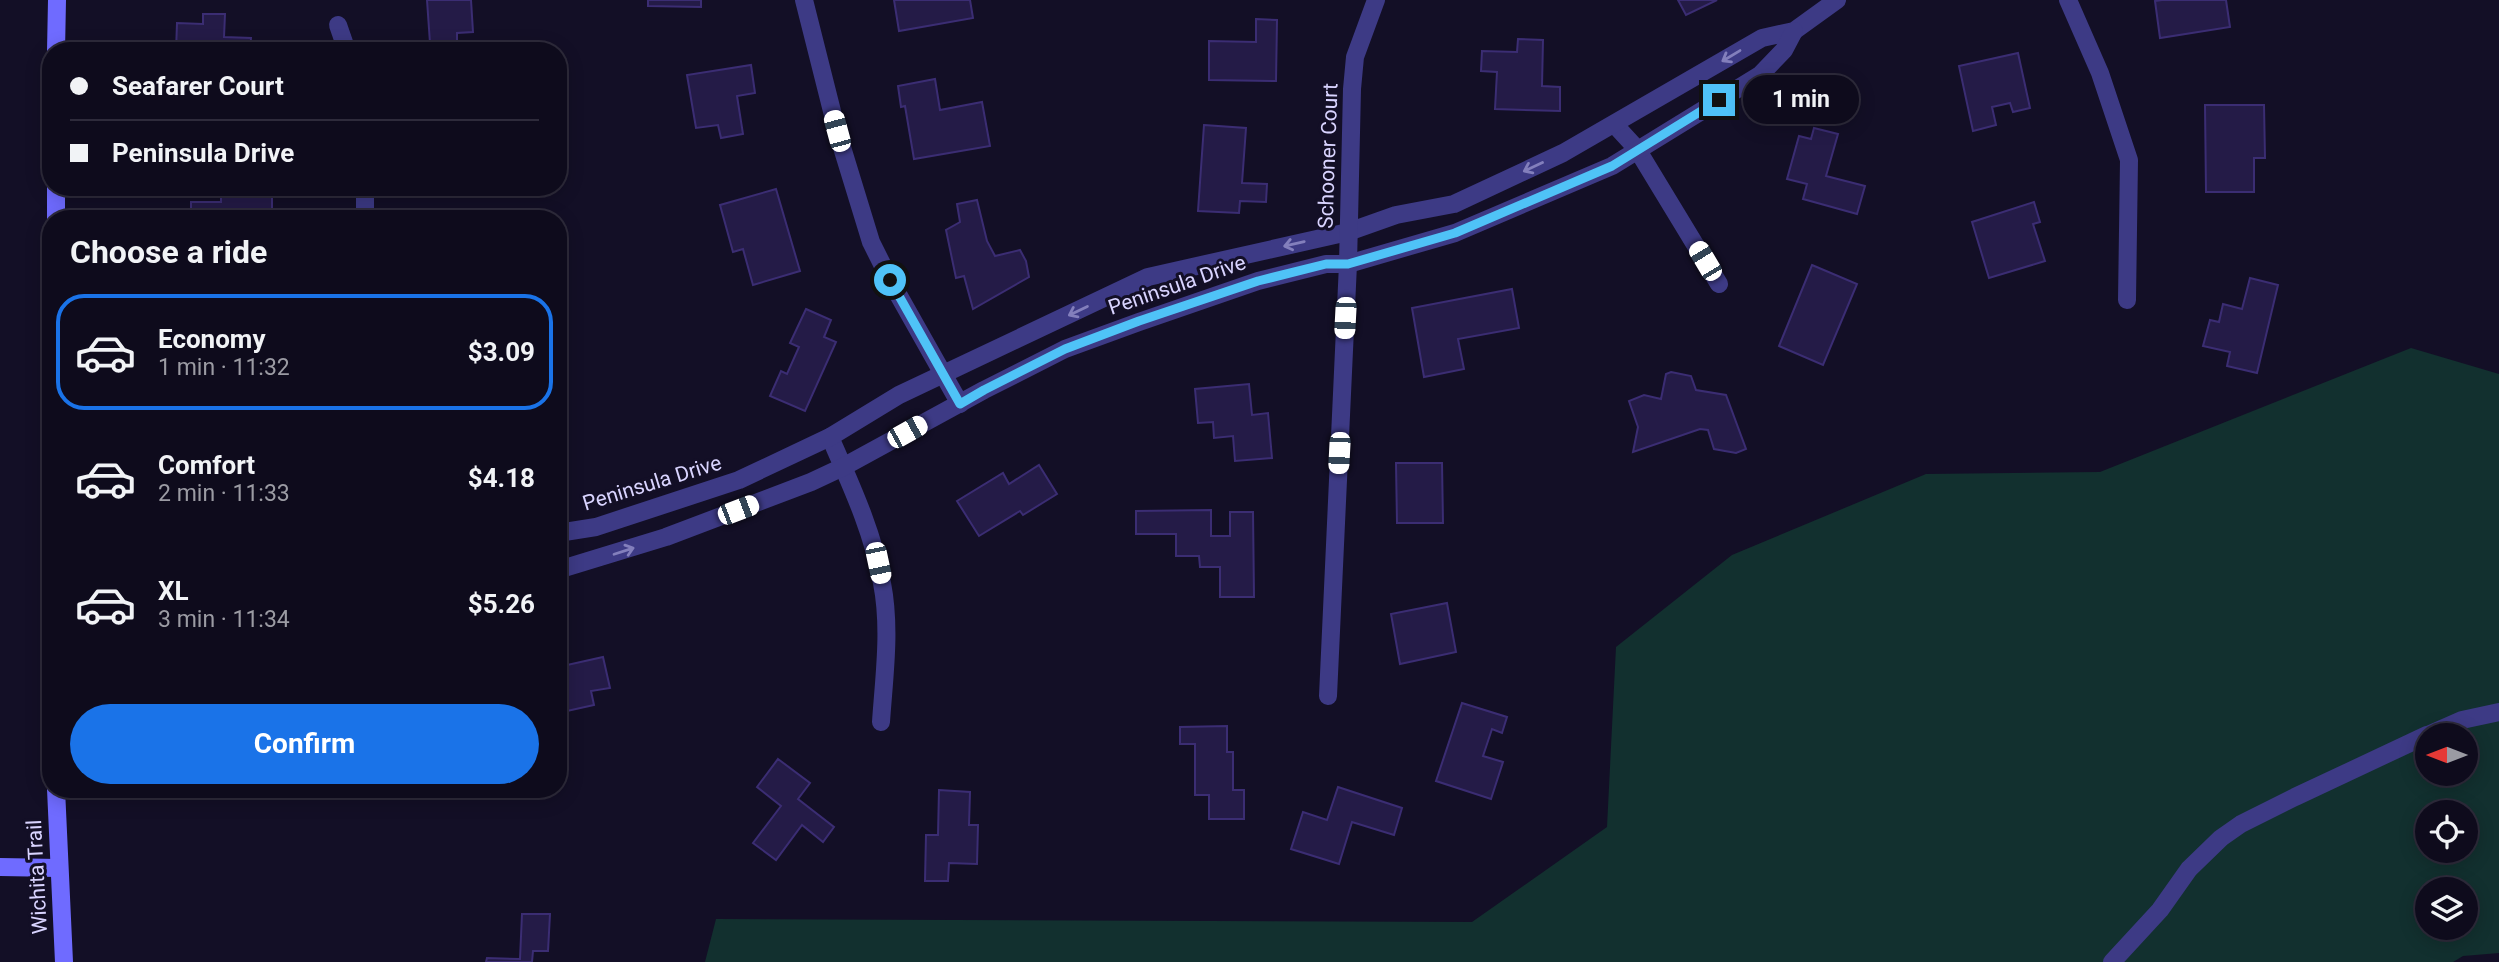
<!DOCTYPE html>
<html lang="en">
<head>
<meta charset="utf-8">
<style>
	body { margin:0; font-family:Roboto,sans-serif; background:#171425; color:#f1f3f6; height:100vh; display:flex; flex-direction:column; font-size:26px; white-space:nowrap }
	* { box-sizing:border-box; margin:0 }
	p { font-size:23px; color:#9b9ba3 }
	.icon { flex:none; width:38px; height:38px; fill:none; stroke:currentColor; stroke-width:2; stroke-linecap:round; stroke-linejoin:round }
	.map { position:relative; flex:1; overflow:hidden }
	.panel { position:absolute; left:42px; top:210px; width:525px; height:588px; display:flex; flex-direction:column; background:#0e0b1c; border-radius:28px; box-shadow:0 4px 18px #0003,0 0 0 2px #2e2b3b }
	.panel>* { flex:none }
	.hud { position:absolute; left:42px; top:42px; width:525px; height:154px; border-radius:28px; box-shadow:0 4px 18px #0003,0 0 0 2px #2e2b3b; display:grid; align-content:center; height:154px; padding:0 28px; background:#0e0b1c }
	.needle { width:46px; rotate:270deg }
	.controls { position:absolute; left:2415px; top:723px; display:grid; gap:14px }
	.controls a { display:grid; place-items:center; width:63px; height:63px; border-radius:50%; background:#0e0b1c; box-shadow:0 4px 18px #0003,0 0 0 2px #2e2b3b; font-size:35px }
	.end { position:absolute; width:32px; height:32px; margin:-16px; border:9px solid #4fc3f7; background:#111; box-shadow:0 0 0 4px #111 }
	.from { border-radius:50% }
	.bubble { position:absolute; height:49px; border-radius:24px; background:#0e0b1c; box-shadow:0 4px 18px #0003,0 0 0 2px #2e2b3b; font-size:23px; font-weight:700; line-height:49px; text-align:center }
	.car { position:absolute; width:21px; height:42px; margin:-21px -10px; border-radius:9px; box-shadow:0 0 5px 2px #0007; background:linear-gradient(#fff 24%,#345 0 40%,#fff 0 76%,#345 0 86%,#fff 0) }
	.hud b { display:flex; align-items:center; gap:24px; height:66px; font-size:26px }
	.hud b+b { border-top:2px solid #2e2b3b }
	.hud i { width:18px; height:18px; background:#f1f3f6 }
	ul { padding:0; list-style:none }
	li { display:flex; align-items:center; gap:21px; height:116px; margin:0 14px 10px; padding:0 14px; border:4px solid transparent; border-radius:28px }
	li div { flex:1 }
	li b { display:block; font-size:26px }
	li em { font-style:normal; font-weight:700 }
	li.on { border-color:#1a73e8 }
	li>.icon { width:63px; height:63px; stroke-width:1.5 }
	h2 { padding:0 28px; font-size:32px; line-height:84px }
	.action { display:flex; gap:14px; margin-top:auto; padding:14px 28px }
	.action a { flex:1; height:80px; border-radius:42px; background:#1a73e8; color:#fff; font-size:28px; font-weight:700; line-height:80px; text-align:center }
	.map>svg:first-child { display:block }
	.green { fill:#12302f; fill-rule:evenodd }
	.building { fill:#241b47; stroke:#3b2d73; stroke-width:2 }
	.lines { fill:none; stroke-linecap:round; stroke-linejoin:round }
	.street { stroke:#3d3a85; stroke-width:18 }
	.secondary { stroke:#6f6bff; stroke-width:18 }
	.oneway { stroke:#837fbc }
	.route { stroke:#4fc3f7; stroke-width:9 }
	.labels { text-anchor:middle; stroke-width:6; stroke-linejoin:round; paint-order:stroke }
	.street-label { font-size:21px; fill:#d9d4ff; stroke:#130f26 }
</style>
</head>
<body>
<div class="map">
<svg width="2499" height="962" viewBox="0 0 2499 962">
	<rect width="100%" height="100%" fill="#130f26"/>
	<path class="green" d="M2411 348 2499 374V953L2463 956 2453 962H705L716 919 1472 922 1607 827 1616 647 1732 555 1926 474 2100 472ZM2427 735H2466V774H2427ZM2427 812H2466V850H2427ZM2427 889H2466V928H2427Z"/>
	<g class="building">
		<path d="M427 0H471L473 32 457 33V42L430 43Z"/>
		<path d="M648 0H701V7L648 6Z"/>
		<path d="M894 0H970L973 18 899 31Z"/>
		<path d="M1678 0H1717L1686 15Z"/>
		<path d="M2162 0H2226L2230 27 2160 38 2155 1Z"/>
		<path d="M203 14H225L224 37 251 38 250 51H176L177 23 203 24Z"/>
		<path d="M1256 19 1277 20 1276 81 1209 80V41L1256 42Z"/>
		<path d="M1518 39 1543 40 1542 86 1560 87V111L1495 109 1497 72 1481 71 1482 51 1517 52Z"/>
		<path d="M2018 53 2030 108 2013 112 2010 103 1992 107 1996 125 1973 131 1959 66Z"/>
		<path d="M751 65 755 93 737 96 743 134 721 138 718 125 696 128 687 75Z"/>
		<path d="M935 79 940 110 982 102 990 146 914 159 905 106 901 107 898 86Z"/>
		<path d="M2205 105H2264L2265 158H2254V192H2206Z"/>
		<path d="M1204 125 1246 128 1242 183 1267 184 1266 202 1240 201 1239 213 1198 211Z"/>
		<path d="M1814 128 1838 134 1826 176 1865 186 1857 214 1803 199 1807 184 1787 179 1799 136 1811 139Z"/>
		<path d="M221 187H272V219H191V202H221Z"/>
		<path d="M776 189 800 271 753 285 743 249 733 252 720 205Z"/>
		<path d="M977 200 987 241 995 256 1020 250 1026 261 1029 277 973 309 964 276 956 278 946 230 960 222 957 204Z"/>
		<path d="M2034 202 2040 222 2033 224 2045 261 1989 278 1972 222Z"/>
		<path d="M1812 265 1857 284 1823 365 1779 346Z"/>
		<path d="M2250 278 2278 285 2257 373 2227 366 2230 352 2203 346 2210 320 2219 322 2223 304 2242 309Z"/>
		<path d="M1512 289 1519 328 1458 339 1464 369 1424 377 1412 308Z"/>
		<path d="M806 309 831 320 824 337 836 342 805 411 770 396 781 371 787 374 799 347 790 343Z"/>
		<path d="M1671 372 1691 376 1696 390 1726 395 1746 449 1736 453 1714 449 1708 430 1700 429 1633 452 1638 427 1629 401 1644 395 1661 399 1666 374Z"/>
		<path d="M1249 384 1252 415 1268 413 1272 458 1235 461 1233 436 1214 438 1213 422 1198 423 1195 389Z"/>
		<path d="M1396 463H1442L1443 523H1397Z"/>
		<path d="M1039 465 1057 494 1023 515 1020 511 979 536 957 501 1003 473 1009 484Z"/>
		<path d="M1211 510V536H1230V512H1253L1254 597H1220V567H1200L1199 556H1176V534H1136V511Z"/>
		<path d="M1447 603 1456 652 1400 664 1391 614Z"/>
		<path d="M603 657 610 688 591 691 594 705 558 713V667Z"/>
		<path d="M1462 703 1507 717 1502 733 1492 729 1483 756 1503 762 1491 799 1436 781Z"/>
		<path d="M1227 726V752H1233V790H1244V819H1209V795H1195V744H1180V727Z"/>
		<path d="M778 759 810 783 798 799 834 827 823 842 802 825 776 860 753 843 781 806 757 787Z"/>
		<path d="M1338 787 1402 808 1394 835 1352 822 1339 864 1291 849 1303 812 1327 820Z"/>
		<path d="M939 790 970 792 969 825H978L977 864 949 863 948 881H925L926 835H938Z"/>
		<path d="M522 914H550L548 951H533L532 962H486L487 958 520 959Z"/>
	</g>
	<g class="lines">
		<g class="street">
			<path d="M804 0 837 131 871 242 890 280 960 404"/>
			<path d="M2068 0 2100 73 2129 160 2127 300"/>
			<path d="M338 25 347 51"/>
			<path d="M1615 125 1637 149 1719 284"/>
			<path d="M365 187V219"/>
			<path d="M830 437C851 485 873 532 882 583 891 629 884 677 881 722"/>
			<path d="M558 533 596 527 739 480 830 437 899 395 1148 277 1348 232 1396 215 1454 204 1563 153 1762 38 1794 31 1837 0"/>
			<path d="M558 570 666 537 811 482 843 467 984 390 1065 349 1139 322 1258 281 1326 264H1348L1455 233 1612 166 1760 75 1784 50 1794 31"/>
			<path d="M1328 696 1348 264 1352 89 1355 57 1376 0"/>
			<path d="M2428 735 2462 720 2499 712"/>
			<path d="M2112 962 2160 910 2189 869 2221 838 2241 824 2295 797 2427 735"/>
		</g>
		<g class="secondary">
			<path d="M56 51 57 0"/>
			<path d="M56 219V187"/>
			<path d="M56 789 64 962"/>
			<path d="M0 867 58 868"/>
		</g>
	</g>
	<defs><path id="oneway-shaft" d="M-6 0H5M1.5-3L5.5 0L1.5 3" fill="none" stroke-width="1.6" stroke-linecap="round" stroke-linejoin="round" transform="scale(1.75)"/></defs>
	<g class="oneway">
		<use href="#oneway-shaft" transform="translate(1731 56) rotate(149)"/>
		<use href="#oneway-shaft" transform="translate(1533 167) rotate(155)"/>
		<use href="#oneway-shaft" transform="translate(1294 244) rotate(167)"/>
		<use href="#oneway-shaft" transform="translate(1078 311) rotate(154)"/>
		<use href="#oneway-shaft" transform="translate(624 551) rotate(-18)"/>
	</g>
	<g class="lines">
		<path class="route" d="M890 280 960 404 984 390 1065 349 1139 321 1258 281 1326 264H1348L1455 233 1612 166 1719 100"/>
	</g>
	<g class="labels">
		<g class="street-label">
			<text transform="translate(1328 156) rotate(-88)" y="7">Schooner Court</text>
			<text transform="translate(1177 285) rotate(-19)" y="7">Peninsula Drive</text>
			<text transform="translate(652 483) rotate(-17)" y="7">Peninsula Drive</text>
			<text transform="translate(37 877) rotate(-93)" y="7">Wichita Trail</text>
		</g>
	</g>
</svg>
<div class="controls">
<a><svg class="needle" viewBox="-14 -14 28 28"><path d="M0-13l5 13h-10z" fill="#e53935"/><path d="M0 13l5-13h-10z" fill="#9b9ba3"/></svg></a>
<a><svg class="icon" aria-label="locate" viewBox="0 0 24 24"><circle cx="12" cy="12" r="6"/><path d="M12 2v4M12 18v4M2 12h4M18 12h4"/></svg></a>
<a><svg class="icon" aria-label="layers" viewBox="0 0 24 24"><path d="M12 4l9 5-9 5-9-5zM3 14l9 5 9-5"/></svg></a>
</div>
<i class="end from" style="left:890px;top:280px"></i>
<i class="end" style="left:1719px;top:100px"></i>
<div class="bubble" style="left:1743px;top:75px;width:116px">1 min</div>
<i class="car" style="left:837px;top:131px;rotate:345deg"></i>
<i class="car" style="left:1705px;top:261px;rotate:329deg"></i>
<i class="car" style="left:1345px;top:318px;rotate:183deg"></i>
<i class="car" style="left:907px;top:432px;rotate:61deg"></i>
<i class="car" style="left:1339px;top:453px;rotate:183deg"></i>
<i class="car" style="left:738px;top:510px;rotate:69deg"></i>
<i class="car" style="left:878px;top:563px;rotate:168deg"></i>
<div class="hud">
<b><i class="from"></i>Seafarer Court</b>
<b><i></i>Peninsula Drive</b>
</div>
<section class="panel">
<h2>Choose a ride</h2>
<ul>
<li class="on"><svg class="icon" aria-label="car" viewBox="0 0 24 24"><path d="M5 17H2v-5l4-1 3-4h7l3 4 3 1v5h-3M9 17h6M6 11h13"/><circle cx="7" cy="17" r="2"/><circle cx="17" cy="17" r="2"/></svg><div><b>Economy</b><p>1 min · 11:32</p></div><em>$3.09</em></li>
<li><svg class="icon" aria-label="car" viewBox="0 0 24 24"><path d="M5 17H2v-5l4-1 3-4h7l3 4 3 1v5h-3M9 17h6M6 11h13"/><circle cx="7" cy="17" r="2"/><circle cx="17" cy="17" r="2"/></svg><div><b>Comfort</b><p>2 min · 11:33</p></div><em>$4.18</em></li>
<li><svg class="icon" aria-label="car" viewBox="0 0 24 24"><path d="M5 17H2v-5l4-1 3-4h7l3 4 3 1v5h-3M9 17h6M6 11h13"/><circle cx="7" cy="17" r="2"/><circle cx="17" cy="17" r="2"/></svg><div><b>XL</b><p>3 min · 11:34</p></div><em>$5.26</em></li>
</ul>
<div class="action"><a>Confirm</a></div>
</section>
</div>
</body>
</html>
